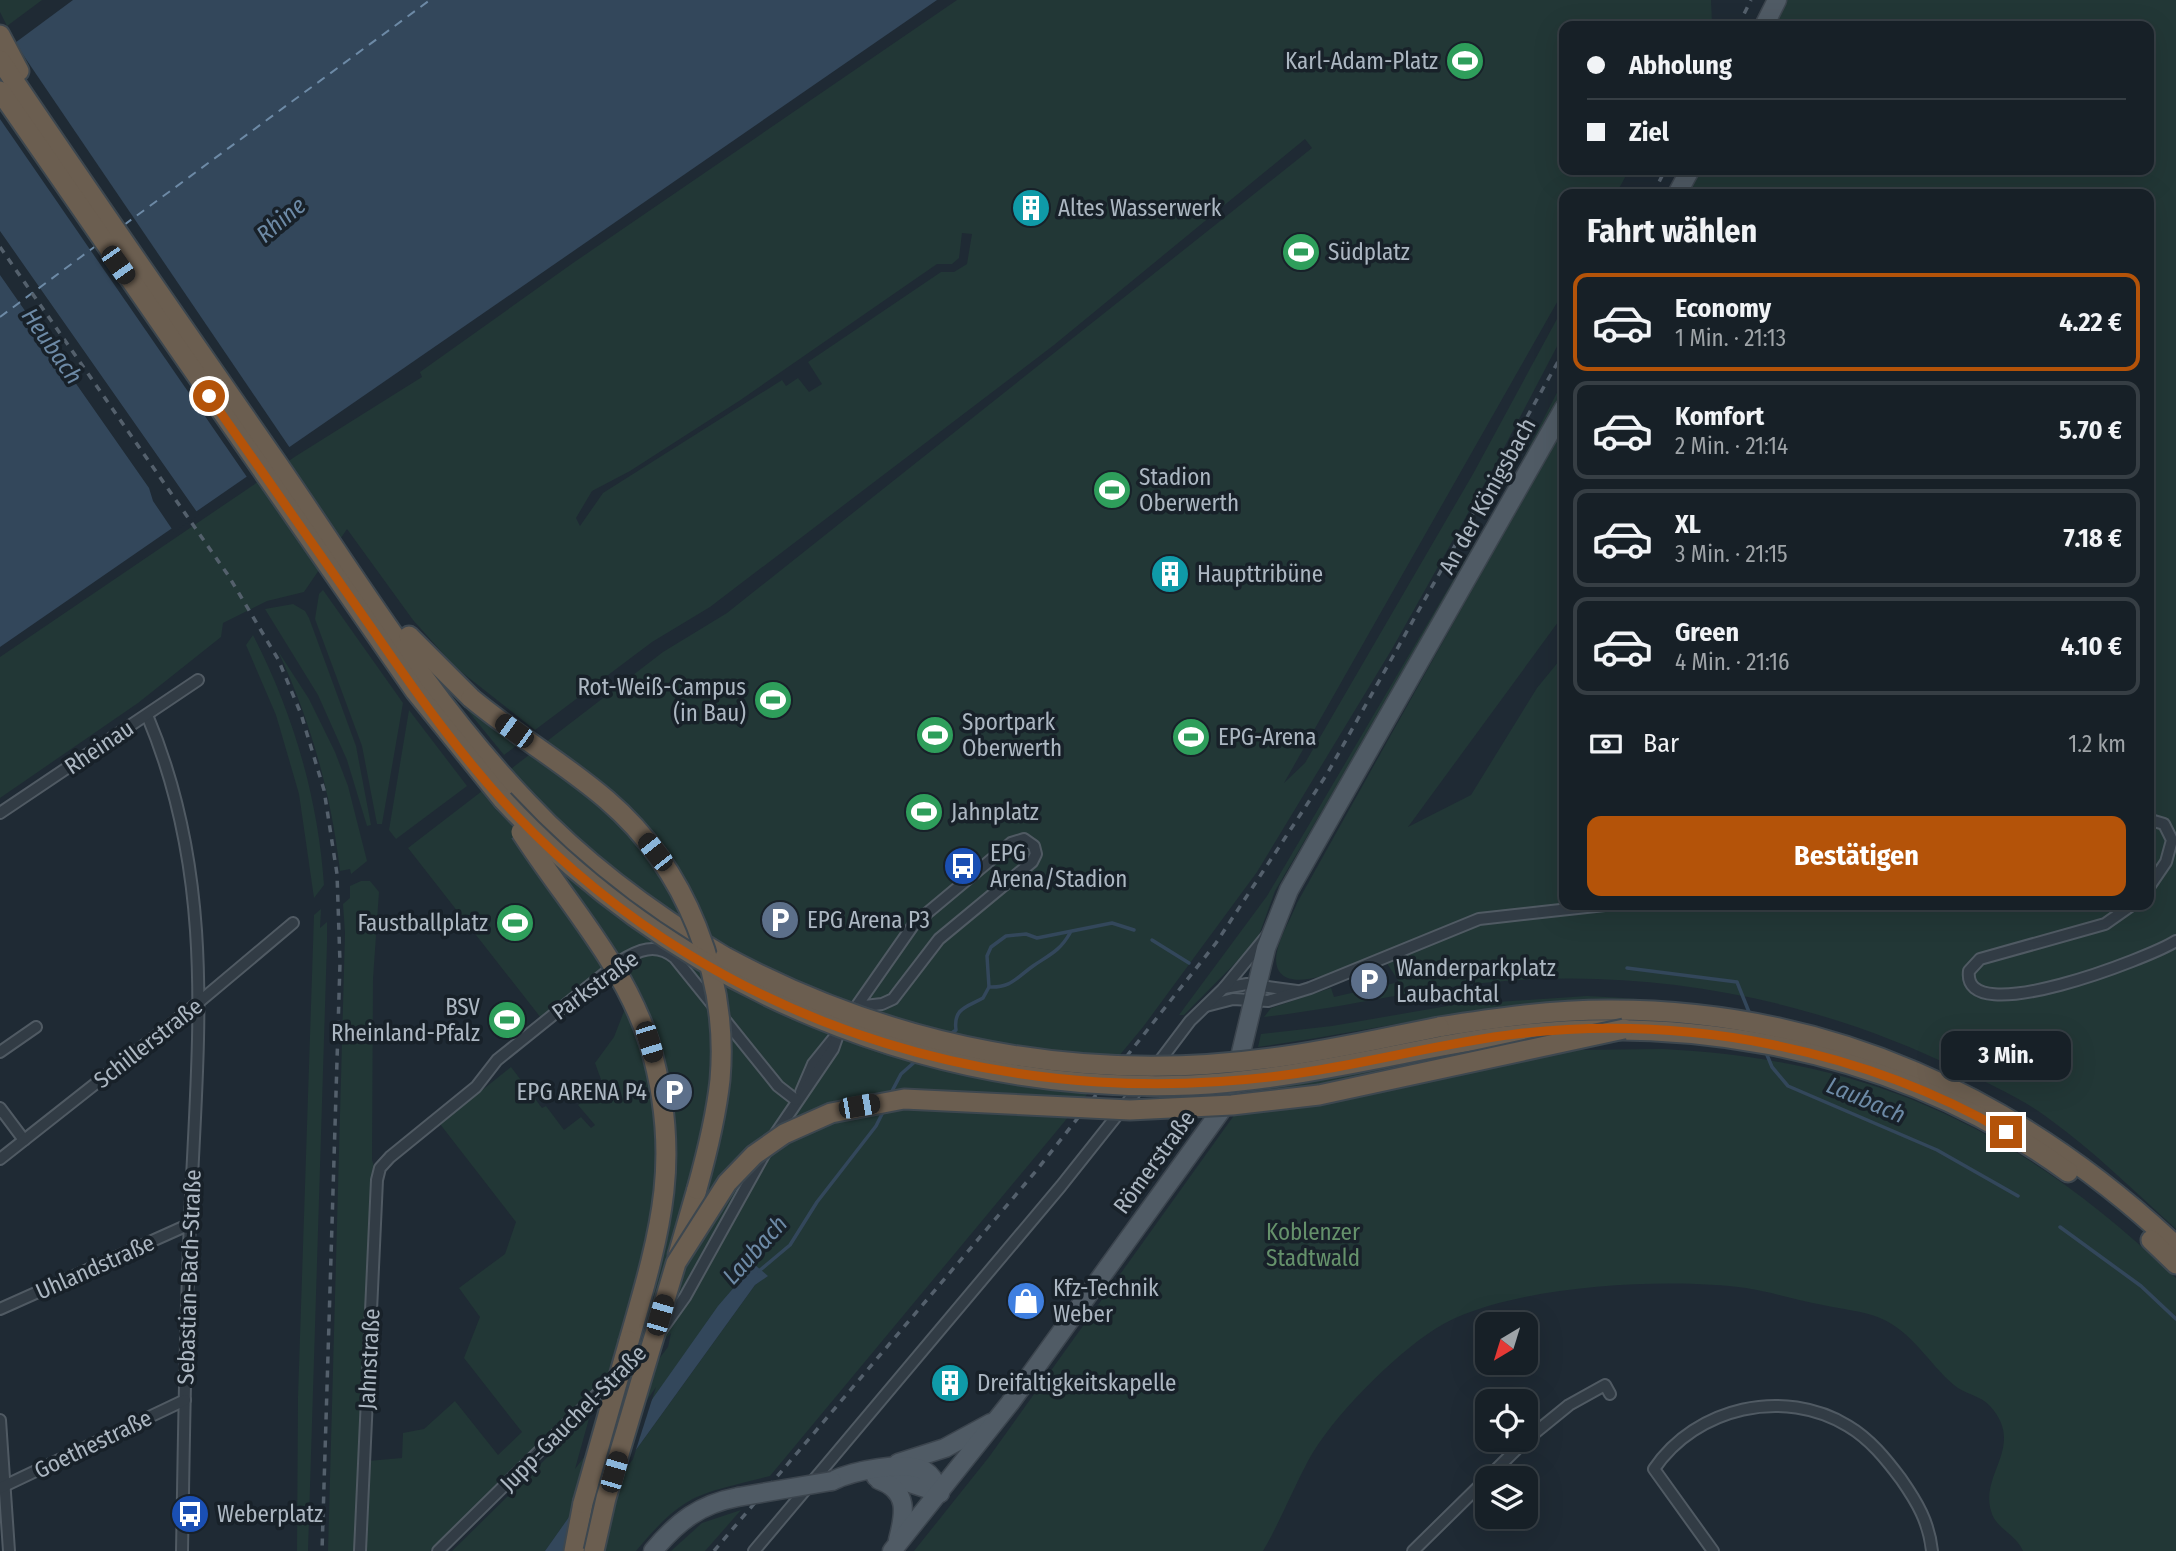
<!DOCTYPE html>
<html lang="de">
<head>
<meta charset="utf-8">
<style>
	body { margin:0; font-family:"Fira Sans Condensed",sans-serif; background:#242d33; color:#f1f3f6; height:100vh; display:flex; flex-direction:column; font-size:26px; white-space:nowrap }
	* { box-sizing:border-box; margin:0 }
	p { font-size:23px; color:#9ea3a7 }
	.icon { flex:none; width:38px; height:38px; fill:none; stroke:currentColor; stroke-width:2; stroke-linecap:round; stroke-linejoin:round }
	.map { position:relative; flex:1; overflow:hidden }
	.drawer { position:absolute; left:1559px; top:189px; width:595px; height:721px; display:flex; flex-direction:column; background:#172027; border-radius:14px; box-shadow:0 7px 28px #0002,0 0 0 2px #363e44 }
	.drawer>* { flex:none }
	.banner { position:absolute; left:1559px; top:21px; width:595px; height:154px; border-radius:14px; box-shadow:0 7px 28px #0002,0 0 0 2px #363e44; display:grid; align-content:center; height:154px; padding:0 28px; background:#172027 }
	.needle { width:46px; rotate:218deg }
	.tools { position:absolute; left:1475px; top:1312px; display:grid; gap:14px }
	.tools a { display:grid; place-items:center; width:63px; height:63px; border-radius:14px; background:#172027; box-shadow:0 7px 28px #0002,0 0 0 2px #363e44; font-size:35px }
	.end { position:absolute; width:32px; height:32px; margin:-16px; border:9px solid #b45309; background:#fff; box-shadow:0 0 0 4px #fff }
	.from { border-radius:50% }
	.bubble { position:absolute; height:49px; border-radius:14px; background:#172027; box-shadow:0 7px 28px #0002,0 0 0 2px #363e44; font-size:23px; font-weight:700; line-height:49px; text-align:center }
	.car { position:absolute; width:21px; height:42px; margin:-21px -10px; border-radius:9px; box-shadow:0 0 5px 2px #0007; background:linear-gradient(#222 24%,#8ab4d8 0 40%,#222 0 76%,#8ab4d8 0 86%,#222 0) }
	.banner b { display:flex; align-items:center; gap:24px; height:66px; font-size:26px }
	.banner b+b { border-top:2px solid #363e44 }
	.banner i { width:18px; height:18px; background:#f1f3f6 }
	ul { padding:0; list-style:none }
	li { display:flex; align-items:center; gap:21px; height:98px; margin:0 14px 10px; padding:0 14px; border:4px solid #363e44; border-radius:14px }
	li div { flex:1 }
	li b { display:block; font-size:26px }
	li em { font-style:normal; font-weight:700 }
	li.on { border-color:#b45309 }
	li>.icon { width:63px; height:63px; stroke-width:1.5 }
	h2 { padding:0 28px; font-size:32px; line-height:84px }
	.pay { display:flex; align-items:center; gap:18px; height:77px; padding:0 28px; font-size:26px }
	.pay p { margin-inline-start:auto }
	.button { display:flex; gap:14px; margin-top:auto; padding:14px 28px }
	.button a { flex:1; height:80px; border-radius:14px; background:#b45309; color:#fff; font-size:28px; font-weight:700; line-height:80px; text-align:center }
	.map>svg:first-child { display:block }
	.green { fill:#223736; fill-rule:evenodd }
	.water { fill:#33475b }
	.pier { fill:#1f2a34 }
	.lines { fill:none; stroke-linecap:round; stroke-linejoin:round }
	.stream { stroke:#33475b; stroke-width:3.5 }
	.ferry { stroke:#6d8aa6; stroke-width:2; stroke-dasharray:9 7; stroke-linecap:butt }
	.street-casing { stroke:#505a63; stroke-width:14 }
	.primary-casing { stroke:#3c454e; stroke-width:21 }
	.highway-casing { stroke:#3d474f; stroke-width:23 }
	.street { stroke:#323c45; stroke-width:10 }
	.primary { stroke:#505b65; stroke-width:18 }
	.highway { stroke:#6b5e50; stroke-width:19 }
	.rail { stroke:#54606c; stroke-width:3.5; stroke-dasharray:7 7; stroke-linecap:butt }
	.primary-bridge-casing { stroke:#3c454e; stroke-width:21; stroke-linecap:butt }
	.highway-bridge-casing { stroke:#3d474f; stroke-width:23; stroke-linecap:butt }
	.primary-bridge { stroke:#505b65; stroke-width:18 }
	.highway-bridge { stroke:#6b5e50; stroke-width:19 }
	.route { stroke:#b45309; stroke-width:9 }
	.labels { text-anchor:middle; stroke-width:7; stroke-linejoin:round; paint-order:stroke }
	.poi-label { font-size:23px; fill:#acb7c2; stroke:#182129; text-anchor:start }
	.street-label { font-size:23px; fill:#acb7c2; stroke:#182129 }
	.park-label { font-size:23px; fill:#65916b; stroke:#182129 }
	.water-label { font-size:24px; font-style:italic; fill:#6d8aa6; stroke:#182129 }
</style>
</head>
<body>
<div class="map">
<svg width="2176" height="1551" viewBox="0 0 2176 1551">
	<rect width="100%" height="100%" fill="#1f2a34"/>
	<g class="green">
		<path d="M0 0H42L7 26 0 12Z"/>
		<path d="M957 0H1711L1712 23 1709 26H1564V170H1629L1616 194H1564V290L1284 783 1305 763 1473 474 1564 306V333L1496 463 1392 649 1257 872 1143 1027 770 1476C698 1495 686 1491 636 1551H563L755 1285 767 1276 754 1264 735 1285 545 1551H452L574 1431 564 1420 430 1551H365L368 1461 402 1458 403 1433 424 1429 455 1401 498 1455 522 1432 464 1358 480 1317 459 1288 505 1254 516 1222 440 1124 511 1067 542 1108 546 1106 564 1130 581 1117 591 1128 595 1125 578 1105 603 1085 595 1063 614 1037 626 1006 606 967 541 1018 408 848 663 652 727 613 1312 148 1305 139 1054 345 710 607 652 642 535 730 455 667 413 620 347 529 304 592 267 601 223 623 221 637 138 703 0 798V657L296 456 422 377 420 372 573 263ZM962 233 972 234 967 264 954 272H941L808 362 822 384 809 392 798 378 786 386 782 380 603 493 580 526 576 518 592 491 630 471 739 401 937 264H952L959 258ZM860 1095 845 1116 781 1144 800 1115ZM671 1333 668 1347 575 1469 590 1415Z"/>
		<path d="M1782 0H2176V1229C2134 1191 2094 1151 2048 1118 2021 1098 1990 1084 1960 1070 1819 1001 1662 969 1505 981 1424 987 1345 1008 1264 1017L1271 1008 1331 988 1334 997 1399 982 1381 954C1362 961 1276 1005 1276 959 1277 941 1291 919 1297 903L1564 425V614L1408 827 1471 795 1537 688 1564 655V905H2149V194H1683L1695 170H2149V26H1769Z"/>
		<path d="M1564 379V395L1519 476 1275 891 1257 941 1184 1015H1179L1267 896 1512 480Z"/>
		<path d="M323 590 403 703 382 824H377L362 746 315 619 319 594Z"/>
		<path d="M293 604 305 611 309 618 356 746 371 825 367 826 347 760 318 695 265 609Z"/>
		<path d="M253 635C293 712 318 798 324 885L314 898 299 794 276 715 246 645Z"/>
		<path d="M278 651 309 699 335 752 348 786 367 861 351 874 350 869 340 871C331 793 311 722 278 651Z"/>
		<path d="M464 706 517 745 504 755Z"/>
		<path d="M409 710 467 786 396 839 389 830Z"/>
		<path d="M361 881H370L379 892 373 979 372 1160 375 1169 354 1551H328L345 933 343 904 350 898V886Z"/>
		<path d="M321 909 320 928 327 922V943L308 1551H297L298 1397 314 915Z"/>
		<path d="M1587 996 1643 999C1512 996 1386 1029 1258 1047L1261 1034 1332 1026 1453 1005Z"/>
		<path d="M1663 1049C1878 1060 2021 1131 2176 1278V1551H2023C2016 1534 1995 1528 1991 1511 1980 1473 2026 1446 1990 1406 1980 1395 1964 1394 1954 1385 1928 1363 1913 1332 1880 1318 1863 1311 1841 1309 1823 1305 1797 1300 1771 1292 1746 1288 1665 1277 1504 1285 1435 1329 1393 1356 1332 1417 1308 1461 1292 1491 1280 1522 1263 1551H914L989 1457 1235 1114 1549 1054 1577 1050Z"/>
		<path d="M1445 1057 1339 1081 1247 1094 1249 1088 1337 1077Z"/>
		<path d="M741 1510 705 1551H671L702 1523Z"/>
	</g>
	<g class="water">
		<path d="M73 0H937L0 647V54Z"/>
		<path d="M754 1264 768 1276 755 1285 563 1551H545L718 1306Z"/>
	</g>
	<g class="pier">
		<path d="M13 40 292 451 249 480 0 119V50Z"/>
		<path d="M0 231 199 515 174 532 153 501 149 488 0 275Z"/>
		<path d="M656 1387 633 1459 589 1521 605 1461Z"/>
	</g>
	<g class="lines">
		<g class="stream">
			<path d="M1152 940 1189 963"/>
			<path d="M1627 968 1737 982 1751 1017"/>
			<path d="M989 987C1011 988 1016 978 1033 966 1049 955 1060 951 1070 933"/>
			<path d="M949 1035 956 1030C953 1008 967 1007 983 998L989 987 987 956 991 947 1006 936 1026 934 1037 938 1112 923 1134 930"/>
			<path d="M1765 1050 1772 1067 1788 1086 1937 1150 2018 1196"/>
			<path d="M891 1093 901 1074 918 1059"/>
			<path d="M2060 1227 2141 1286 2176 1319"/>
			<path d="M759 1271 790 1245 817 1202 876 1126 884 1110"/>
		</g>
		<g class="ferry">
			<path d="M124 225 430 0"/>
			<path d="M0 317 97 245"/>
		</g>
		<defs>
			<g id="street">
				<path d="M147 715C218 883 197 1046 190 1222 185 1332 184 1441 182 1551"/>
				<path d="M0 813 198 680"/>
				<path d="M2149 824 2154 821 2164 824 2172 840 2166 862 2149 887"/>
				<path d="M2132 905 2105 924 1980 959 1969 971C1961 1032 2151 957 2176 941"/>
				<path d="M1224 988 1247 984 1297 991"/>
				<path d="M1206 1006 1233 999 1268 1001 1310 988 1479 919 1605 905"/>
				<path d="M849 1017 914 924 1011 843 1024 839 1034 846 1036 854 1032 862 939 939 893 999 882 1004 856 1007"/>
				<path d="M0 1052 36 1027"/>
				<path d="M1156 1066 1190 1021 1224 988 1270 932"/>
				<path d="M801 1092 813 1064 838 1033"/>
				<path d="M0 1108 24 1140"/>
				<path d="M774 1136 833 1049 839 1032"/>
				<path d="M0 1159 199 1002 293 923"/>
				<path d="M0 1309 190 1224"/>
				<path d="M660 1332 685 1297 765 1153"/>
				<path d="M0 1420 9 1551"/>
				<path d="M1526 1440 1569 1405 1605 1385 1610 1394"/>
				<path d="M0 1488 185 1400"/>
				<path d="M360 1551 377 1180 380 1168 390 1157 476 1087 497 1060 619 962C638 950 656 942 675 958L778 1086 796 1100"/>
				<path d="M438 1551 649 1343"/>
				<path d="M754 1551 1061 1186 1142 1084"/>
				<path d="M1413 1551 1526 1440"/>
				<path d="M1713 1551 1654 1469C1696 1407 1784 1387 1848 1426 1870 1439 1886 1459 1901 1479 1917 1502 1929 1522 1932 1551"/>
			</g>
			<g id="primary">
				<path d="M1764 26 1777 0"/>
				<path d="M1677 194 1690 170"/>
				<path d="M898 1463 945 1448 991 1423"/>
				<path d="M876 1477 895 1478 940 1493"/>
				<path d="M879 1480C909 1491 905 1513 898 1540"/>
				<path d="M832 1481C852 1471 905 1460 925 1471 933 1476 937 1485 940 1493"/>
				<path d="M653 1551C677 1522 700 1504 738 1497"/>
				<path d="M892 1551 1010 1403 1220 1112 1234 1082 1266 948 1289 890 1564 408"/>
			</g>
			<g id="highway">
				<path d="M0 35 19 71"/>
				<path d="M0 60C90 194 183 327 275 460 355 576 430 701 528 803 585 864 653 914 725 957"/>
				<path d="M0 91 415 691 503 800"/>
				<path d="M409 636 471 698"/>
				<path d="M1439 1027C1495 1018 1551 1010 1608 1010 1827 1009 2018 1097 2176 1246"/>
				<path d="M1442 1046C1658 1005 1888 1041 2068 1172"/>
				<path d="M2151 1240 2176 1264"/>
				<path d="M678 1255 697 1189"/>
				<path d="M629 1341C661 1230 683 1156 649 1042"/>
				<path d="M574 1551 583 1503"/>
			</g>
		</defs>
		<use href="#street" class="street-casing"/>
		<use href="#primary" class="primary-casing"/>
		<use href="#highway" class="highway-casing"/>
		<use href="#street" class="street"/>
		<use href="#primary" class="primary"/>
		<use href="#highway" class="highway"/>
		<g class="rail">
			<path d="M1738 26 1751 0"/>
			<path d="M1653 194 1665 170"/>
			<path d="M0 247 228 575 278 659 301 714 324 790 337 874 340 963 322 1551"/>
			<path d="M714 1551 1036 1171 1216 943 1327 774 1564 351"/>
		</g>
		<defs>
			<path id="primary-bridge" d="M738 1497 832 1481"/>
			<g id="highway-bridge">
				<path d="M471 698C514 734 564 763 607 800 686 868 729 976 720 1080 716 1117 707 1153 697 1189"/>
				<path d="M503 800C680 990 931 1095 1191 1085 1276 1081 1359 1062 1442 1046"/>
				<path d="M521 832C566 902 622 961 649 1042"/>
				<path d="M725 957C895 1048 1081 1084 1272 1058 1328 1051 1384 1038 1439 1027"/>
				<path d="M583 1503 629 1341"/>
				<path d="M594 1551 606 1498 676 1263 727 1183 754 1155 784 1134 831 1113 904 1099 1130 1110 1232 1105 1319 1095 1624 1029"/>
			</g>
		</defs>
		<use href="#primary-bridge" class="primary-bridge-casing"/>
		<use href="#highway-bridge" class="highway-bridge-casing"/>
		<use href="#primary-bridge" class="primary-bridge"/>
		<use href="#highway-bridge" class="highway-bridge"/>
	</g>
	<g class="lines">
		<path class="route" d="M209 396C264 474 318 552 373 630 417 694 462 758 515 814 723 1033 1024 1120 1319 1070 1385 1059 1450 1042 1516 1034 1683 1014 1861 1048 2006 1132"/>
	</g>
	<defs>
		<symbol id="stadium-disc" viewBox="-11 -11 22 22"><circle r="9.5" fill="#2e9e5b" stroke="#182129"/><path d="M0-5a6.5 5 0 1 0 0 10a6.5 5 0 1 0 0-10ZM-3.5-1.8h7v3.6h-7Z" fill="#fff"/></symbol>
		<symbol id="building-disc" viewBox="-11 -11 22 22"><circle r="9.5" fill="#0f9aa8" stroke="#182129"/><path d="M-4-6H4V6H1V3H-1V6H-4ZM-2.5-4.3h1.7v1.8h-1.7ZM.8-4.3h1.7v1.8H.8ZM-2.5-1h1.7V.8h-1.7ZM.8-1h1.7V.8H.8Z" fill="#fff"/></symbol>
		<symbol id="bus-disc" viewBox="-11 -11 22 22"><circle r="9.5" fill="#1a4fb4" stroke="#182129"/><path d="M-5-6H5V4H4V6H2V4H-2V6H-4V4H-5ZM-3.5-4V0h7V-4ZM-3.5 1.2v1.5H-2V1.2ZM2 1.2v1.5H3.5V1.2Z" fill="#fff"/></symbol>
		<symbol id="parking-disc" viewBox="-11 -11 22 22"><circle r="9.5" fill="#5c6f8a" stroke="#182129"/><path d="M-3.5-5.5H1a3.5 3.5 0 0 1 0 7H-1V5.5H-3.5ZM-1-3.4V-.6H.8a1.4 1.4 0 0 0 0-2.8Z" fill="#fff"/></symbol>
		<symbol id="shop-disc" viewBox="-11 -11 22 22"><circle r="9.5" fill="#3f7fe0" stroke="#182129"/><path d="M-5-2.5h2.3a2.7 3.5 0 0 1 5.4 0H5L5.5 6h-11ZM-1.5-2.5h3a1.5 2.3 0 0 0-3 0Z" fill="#fff"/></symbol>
	</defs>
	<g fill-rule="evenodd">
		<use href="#stadium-disc" x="1443" y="39" width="44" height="44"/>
		<use href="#building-disc" x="1009" y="186" width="44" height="44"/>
		<use href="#stadium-disc" x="1279" y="230" width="44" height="44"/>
		<use href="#stadium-disc" x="1090" y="468" width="44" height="44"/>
		<use href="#building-disc" x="1148" y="552" width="44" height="44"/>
		<use href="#stadium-disc" x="751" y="678" width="44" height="44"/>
		<use href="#stadium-disc" x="913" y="713" width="44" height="44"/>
		<use href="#stadium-disc" x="1169" y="715" width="44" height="44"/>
		<use href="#stadium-disc" x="902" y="790" width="44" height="44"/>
		<use href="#bus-disc" x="941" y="844" width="44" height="44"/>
		<use href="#parking-disc" x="758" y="898" width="44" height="44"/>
		<use href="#stadium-disc" x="493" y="901" width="44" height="44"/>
		<use href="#parking-disc" x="1347" y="959" width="44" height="44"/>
		<use href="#stadium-disc" x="485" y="998" width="44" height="44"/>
		<use href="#parking-disc" x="652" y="1070" width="44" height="44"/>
		<use href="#shop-disc" x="1004" y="1279" width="44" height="44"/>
		<use href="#building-disc" x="928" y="1361" width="44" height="44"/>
		<use href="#bus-disc" x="168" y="1492" width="44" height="44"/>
	</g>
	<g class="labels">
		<g class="poi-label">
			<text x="1438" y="69" text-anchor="end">Karl-Adam-Platz</text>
			<text x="1058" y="216">Altes Wasserwerk</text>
			<text x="1328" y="260">Südplatz</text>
			<text x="1139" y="485">Stadion<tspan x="1139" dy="26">Oberwerth</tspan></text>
			<text x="1197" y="582">Haupttribüne</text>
			<text x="746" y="695" text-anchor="end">Rot-Weiß-Campus<tspan x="746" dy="26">(in Bau)</tspan></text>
			<text x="962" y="730">Sportpark<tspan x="962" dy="26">Oberwerth</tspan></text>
			<text x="1218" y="745">EPG-Arena</text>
			<text x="951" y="820">Jahnplatz</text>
			<text x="990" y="861">EPG<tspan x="990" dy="26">Arena/Stadion</tspan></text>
			<text x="807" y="928">EPG Arena P3</text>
			<text x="488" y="931" text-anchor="end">Faustballplatz</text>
			<text x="1396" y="976">Wanderparkplatz<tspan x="1396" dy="26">Laubachtal</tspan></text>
			<text x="480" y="1015" text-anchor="end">BSV<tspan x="480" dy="26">Rheinland-Pfalz</tspan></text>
			<text x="647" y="1100" text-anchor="end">EPG ARENA P4</text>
			<text x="1053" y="1296">Kfz-Technik<tspan x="1053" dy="26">Weber</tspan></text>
			<text x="977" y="1391">Dreifaltigkeitskapelle</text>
			<text x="217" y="1522">Weberplatz</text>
		</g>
		<g class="street-label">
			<text transform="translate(1487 496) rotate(-61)" y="8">An der Königsbach</text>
			<text transform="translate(99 747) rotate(-34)" y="8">Rheinau</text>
			<text transform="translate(595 985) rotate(-36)" y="8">Parkstraße</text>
			<text transform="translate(148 1043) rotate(-38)" y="8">Schillerstraße</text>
			<text transform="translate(1154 1162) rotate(-54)" y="8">Römerstraße</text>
			<text transform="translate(95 1267) rotate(-24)" y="8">Uhlandstraße</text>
			<text transform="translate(189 1277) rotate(-88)" y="8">Sebastian-Bach-Straße</text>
			<text transform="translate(369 1359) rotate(-87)" y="8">Jahnstraße</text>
			<text transform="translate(573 1418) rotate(-45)" y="8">Jupp-Gauchel-Straße</text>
			<text transform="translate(93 1444) rotate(-26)" y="8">Goethestraße</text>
		</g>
		<g class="park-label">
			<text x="1313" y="1240">Koblenzer<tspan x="1313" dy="26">Stadtwald</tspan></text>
		</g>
		<g class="water-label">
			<text transform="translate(281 220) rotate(-40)" y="8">Rhine</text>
			<text transform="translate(52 346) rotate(55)" y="8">Heubach</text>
			<text transform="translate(1866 1100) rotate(23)" y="8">Laubach</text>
			<text transform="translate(755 1250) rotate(-48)" y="8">Laubach</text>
		</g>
	</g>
</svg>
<div class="tools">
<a><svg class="needle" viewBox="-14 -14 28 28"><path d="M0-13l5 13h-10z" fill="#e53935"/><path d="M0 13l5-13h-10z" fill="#9ea3a7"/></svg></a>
<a><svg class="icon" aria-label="locate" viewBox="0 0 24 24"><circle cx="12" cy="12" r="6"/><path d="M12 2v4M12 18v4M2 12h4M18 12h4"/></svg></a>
<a><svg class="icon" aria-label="layers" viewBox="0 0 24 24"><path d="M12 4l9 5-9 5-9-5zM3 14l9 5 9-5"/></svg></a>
</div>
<i class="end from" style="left:209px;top:396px"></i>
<i class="end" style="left:2006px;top:1132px"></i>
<div class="bubble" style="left:1941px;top:1031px;width:130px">3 Min.</div>
<i class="car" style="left:118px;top:265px;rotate:145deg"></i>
<i class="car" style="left:514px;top:731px;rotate:306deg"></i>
<i class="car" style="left:655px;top:852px;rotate:322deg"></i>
<i class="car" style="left:649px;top:1042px;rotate:163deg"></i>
<i class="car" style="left:859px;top:1106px;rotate:80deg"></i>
<i class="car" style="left:660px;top:1315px;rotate:16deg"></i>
<i class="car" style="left:614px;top:1472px;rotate:16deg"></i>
<div class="banner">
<b><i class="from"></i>Abholung</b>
<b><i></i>Ziel</b>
</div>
<section class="drawer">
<h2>Fahrt wählen</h2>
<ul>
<li class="on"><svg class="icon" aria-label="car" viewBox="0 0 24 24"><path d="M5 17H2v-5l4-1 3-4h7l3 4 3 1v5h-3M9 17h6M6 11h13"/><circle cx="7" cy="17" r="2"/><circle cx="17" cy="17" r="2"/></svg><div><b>Economy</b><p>1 Min. · 21:13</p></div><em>4.22 €</em></li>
<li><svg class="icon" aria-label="car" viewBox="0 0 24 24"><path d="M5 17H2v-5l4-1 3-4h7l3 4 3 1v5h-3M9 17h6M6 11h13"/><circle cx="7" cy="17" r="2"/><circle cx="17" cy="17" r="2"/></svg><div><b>Komfort</b><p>2 Min. · 21:14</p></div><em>5.70 €</em></li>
<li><svg class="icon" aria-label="car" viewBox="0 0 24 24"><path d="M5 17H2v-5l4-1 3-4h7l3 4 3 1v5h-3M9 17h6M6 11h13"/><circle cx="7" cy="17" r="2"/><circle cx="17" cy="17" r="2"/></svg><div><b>XL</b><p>3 Min. · 21:15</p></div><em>7.18 €</em></li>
<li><svg class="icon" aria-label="car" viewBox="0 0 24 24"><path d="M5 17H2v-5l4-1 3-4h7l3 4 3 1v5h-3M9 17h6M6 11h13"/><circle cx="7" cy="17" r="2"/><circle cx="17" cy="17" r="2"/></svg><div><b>Green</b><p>4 Min. · 21:16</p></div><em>4.10 €</em></li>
</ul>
<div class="pay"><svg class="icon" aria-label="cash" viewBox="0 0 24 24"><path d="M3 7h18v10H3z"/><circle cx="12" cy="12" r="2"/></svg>Bar<p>1.2 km</p></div>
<div class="button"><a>Bestätigen</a></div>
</section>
</div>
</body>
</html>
